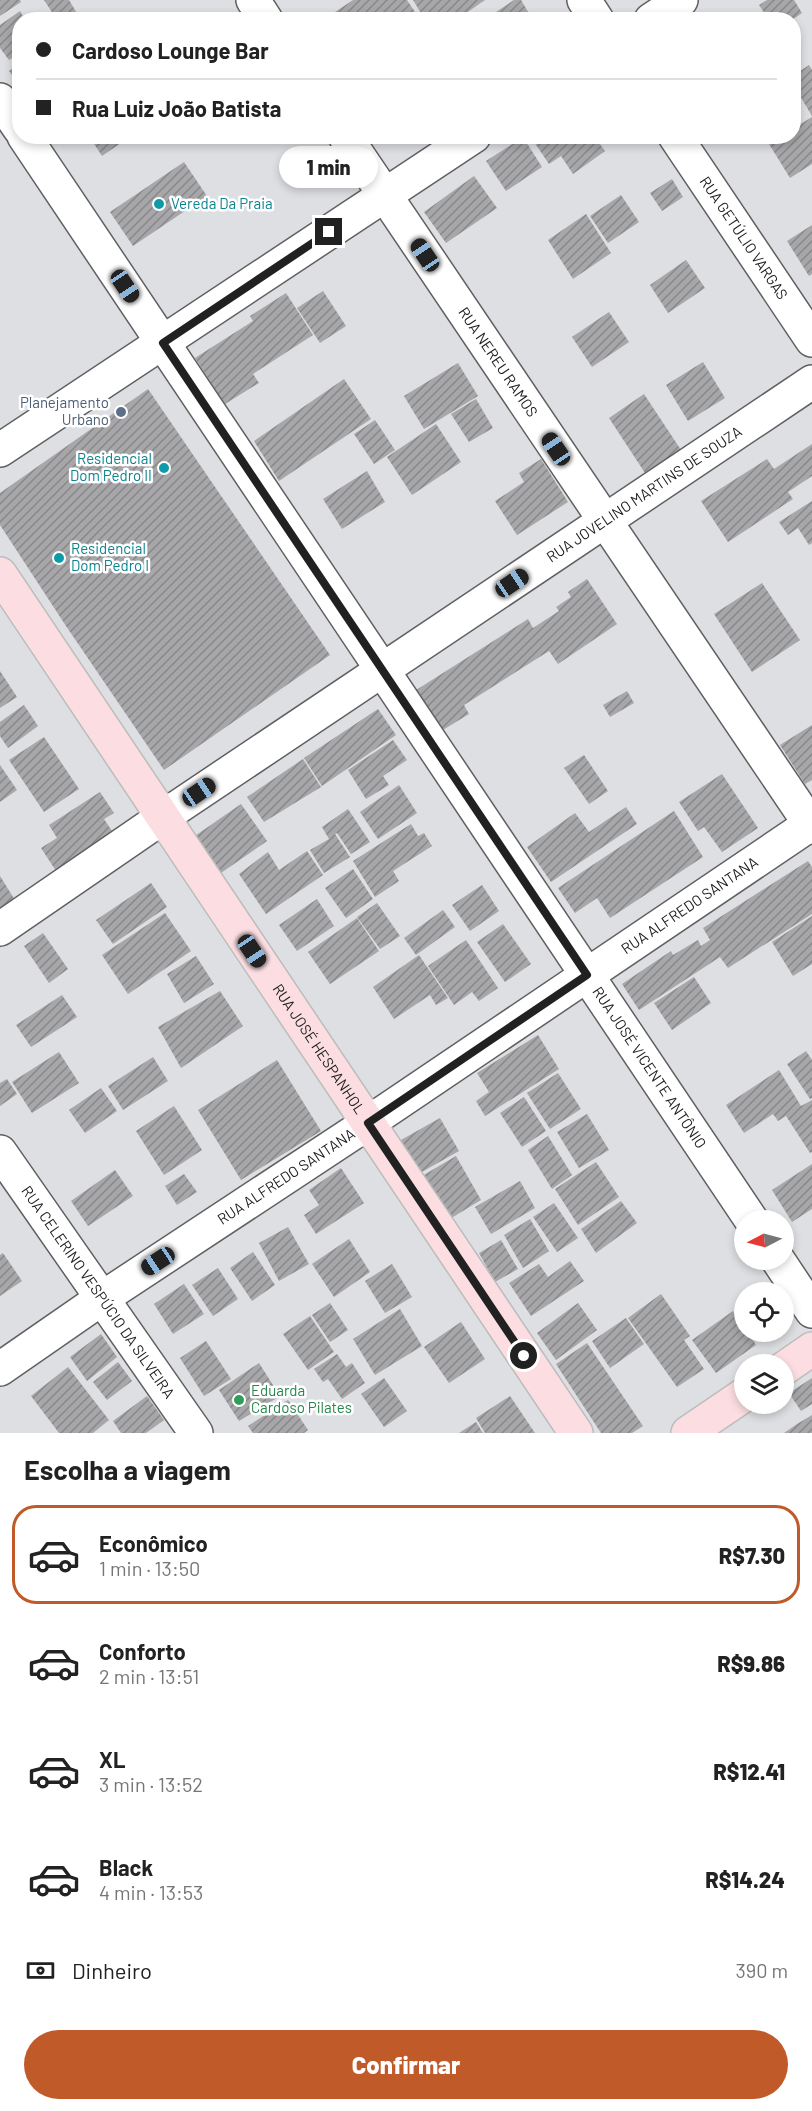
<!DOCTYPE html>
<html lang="pt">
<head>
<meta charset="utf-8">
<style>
	body { margin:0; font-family:Barlow,sans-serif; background:#f6f6f6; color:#222; height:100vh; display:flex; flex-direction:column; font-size:22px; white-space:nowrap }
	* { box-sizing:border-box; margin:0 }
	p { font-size:20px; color:#767676 }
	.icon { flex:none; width:33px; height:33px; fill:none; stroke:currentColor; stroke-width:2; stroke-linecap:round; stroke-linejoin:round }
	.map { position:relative; height:1433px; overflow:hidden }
	.side { display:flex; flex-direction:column; background:#fff; flex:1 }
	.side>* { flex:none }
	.hud { position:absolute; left:12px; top:12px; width:789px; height:132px; border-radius:24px; box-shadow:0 3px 9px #0003; display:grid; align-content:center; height:132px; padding:0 24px; background:#fff }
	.needle { width:39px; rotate:264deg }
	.fabs { position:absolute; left:734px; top:1210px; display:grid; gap:12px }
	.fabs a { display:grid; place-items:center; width:60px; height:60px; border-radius:50%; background:#fff; box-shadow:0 3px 9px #0003; font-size:30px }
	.end { position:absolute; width:27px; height:27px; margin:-14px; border:8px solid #212122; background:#fff; box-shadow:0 0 0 3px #fff }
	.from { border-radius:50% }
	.bubble { position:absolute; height:42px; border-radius:21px; background:#fff; box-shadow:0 3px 9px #0003; font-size:20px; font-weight:800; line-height:42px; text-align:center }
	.car { position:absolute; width:18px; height:36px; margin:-18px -9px; border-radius:8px; box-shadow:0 0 4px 2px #0007; background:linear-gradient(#222 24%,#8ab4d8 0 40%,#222 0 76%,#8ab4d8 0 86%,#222 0) }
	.hud b { display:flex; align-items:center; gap:21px; height:57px; font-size:22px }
	.hud b+b { border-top:2px solid #e0e0e0 }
	.hud i { width:15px; height:15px; background:#222 }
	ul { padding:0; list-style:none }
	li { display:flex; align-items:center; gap:18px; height:99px; margin:0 12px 9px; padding:0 12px; border:3px solid transparent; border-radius:24px }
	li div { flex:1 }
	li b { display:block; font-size:22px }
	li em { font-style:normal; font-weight:800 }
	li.active { border-color:#c05b29 }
	li>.icon { width:54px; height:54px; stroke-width:1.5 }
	h2 { padding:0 24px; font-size:27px; line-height:72px }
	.pay { display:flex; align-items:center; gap:15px; height:66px; padding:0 24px; font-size:22px }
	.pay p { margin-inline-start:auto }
	.cta { display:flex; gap:12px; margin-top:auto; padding:12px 24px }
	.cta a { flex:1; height:69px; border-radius:36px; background:#c05b29; color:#fff; font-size:24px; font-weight:800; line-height:69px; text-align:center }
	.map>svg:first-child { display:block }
	.building { fill:url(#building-hatch) }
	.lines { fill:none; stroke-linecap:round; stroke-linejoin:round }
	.minor-casing { stroke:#606063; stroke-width:36 }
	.major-casing { stroke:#bcbcbd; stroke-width:36 }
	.minor { stroke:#fff; stroke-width:33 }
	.major { stroke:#fcdee2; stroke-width:33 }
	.route { stroke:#212122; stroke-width:8 }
	.culture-dot { fill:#0f9aa8; stroke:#fff; stroke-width:2 }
	.service-dot { fill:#5c6f8a; stroke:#fff; stroke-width:2 }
	.leisure-dot { fill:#2e9e5b; stroke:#fff; stroke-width:2 }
	.labels { text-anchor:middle; stroke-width:5; stroke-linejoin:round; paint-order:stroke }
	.culture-label { font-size:15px; fill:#0d838f; stroke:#fff; text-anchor:start }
	.street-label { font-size:15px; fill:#212122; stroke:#fff }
	.service-label { font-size:15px; fill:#4e5e75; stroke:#fff; text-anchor:end }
	.leisure-label { font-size:15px; fill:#27864d; stroke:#fff; text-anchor:start }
</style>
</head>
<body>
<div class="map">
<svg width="812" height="1433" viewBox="0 0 812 1433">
	<defs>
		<pattern id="building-hatch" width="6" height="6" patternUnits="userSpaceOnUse" patternTransform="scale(1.5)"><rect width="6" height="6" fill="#a7a6a9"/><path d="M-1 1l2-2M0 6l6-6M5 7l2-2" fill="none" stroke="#888789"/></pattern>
	</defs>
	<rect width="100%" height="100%" fill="#dedfe2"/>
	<g class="building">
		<path d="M0 0H20L21 2 0 16Z"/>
		<path d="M44 0H69L81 20H57Z"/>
		<path d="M353 0H407L415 12 404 20H323Z"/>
		<path d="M413 0H485L456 20H425Z"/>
		<path d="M514 0H521L533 20H484Z"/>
		<path d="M767 0H794L802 13 792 20H769L759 5Z"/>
		<path d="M20 11 25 20H20V53L9 60 0 48V25Z"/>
		<path d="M20 64V86L9 71Z"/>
		<path d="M809 65 812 70V116L794 86V75Z"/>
		<path d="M812 117V164L790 178 769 144 781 136H794V128Z"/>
		<path d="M89 136H131L102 156Z"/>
		<path d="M530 136H594L605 151 573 174 561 156 549 164Z"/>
		<path d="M523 137 542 167 506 191 486 161Z"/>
		<path d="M184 162 207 196 133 246 110 212Z"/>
		<path d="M474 176 497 208 446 243 424 212Z"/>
		<path d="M672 179 683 197 662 211 650 193Z"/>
		<path d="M621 195 639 222 608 243 590 216Z"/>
		<path d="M586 214 611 253 573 279 548 240Z"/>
		<path d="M812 225V274L809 276 787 241Z"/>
		<path d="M686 260 705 288 668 313 650 285Z"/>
		<path d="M323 291 346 326 320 343 297 308Z"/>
		<path d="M286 293 313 335 253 374 259 383 225 404 195 358 253 321 250 316Z"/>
		<path d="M609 312 629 342 592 367 572 337Z"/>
		<path d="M703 362 725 398 688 421 666 385Z"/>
		<path d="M458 363 478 396 424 429 404 396Z"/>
		<path d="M344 379 371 419 279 481 254 441Z"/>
		<path d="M148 389 330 655 164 770 66 626 0 525V493Z"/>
		<path d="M644 394 681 450 645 473 609 418Z"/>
		<path d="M476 399 493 428 469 442 451 414Z"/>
		<path d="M375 420 395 450 374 464 354 434Z"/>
		<path d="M436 424 461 462 412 495 387 457Z"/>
		<path d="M812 444V476L788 492 793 499 728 542 701 501 767 459 774 469Z"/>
		<path d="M541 459 568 502 517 535 495 501 524 482 519 473Z"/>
		<path d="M367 471 385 502 342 529 323 499Z"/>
		<path d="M812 501V543L809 545 798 528 788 535 779 522Z"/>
		<path d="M587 579 617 624 558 664 549 651 464 705 469 714 438 733 413 692 528 619 533 628 559 611 556 607 571 597 568 592Z"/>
		<path d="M762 583 800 640 752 672 714 614Z"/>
		<path d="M0 671 17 697 0 708Z"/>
		<path d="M627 691 634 703 610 717 603 705Z"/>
		<path d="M24 705 38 726 8 748 0 736V722Z"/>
		<path d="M378 709 396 735 322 786 304 758Z"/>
		<path d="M812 725V780L805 784 780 745Z"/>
		<path d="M44 737 79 789 44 812 9 760Z"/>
		<path d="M393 740 407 760 383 776 389 785 366 799 348 770Z"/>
		<path d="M584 755 608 791 589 804 564 768Z"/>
		<path d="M303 759 321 787 264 822 247 797Z"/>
		<path d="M0 765 17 790 0 802Z"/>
		<path d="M722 774 758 828 722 852 704 827 698 831 679 802Z"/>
		<path d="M399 785 417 813 378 839 360 812Z"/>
		<path d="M100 792 114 813 104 819 116 837 58 874 41 848 57 838 49 825Z"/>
		<path d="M241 804 267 841 218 875 192 838Z"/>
		<path d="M626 807 637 824 551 882 527 847 575 813 589 832Z"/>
		<path d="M348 809 370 842 351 854 337 833 335 834 350 857 324 873 310 850 329 839 322 827Z"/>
		<path d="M674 811 703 857 610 918 597 898 575 913 558 888Z"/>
		<path d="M411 824 418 836 424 833 432 846 393 871 399 881 375 897 353 861Z"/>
		<path d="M307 851 323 875 266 914 239 874 268 852 279 870Z"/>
		<path d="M808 861 812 867V914L728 968 720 957 639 1010 622 984 671 951 673 955 698 940 701 946 710 940 703 928Z"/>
		<path d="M353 869 373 899 346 918 325 888Z"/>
		<path d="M0 876 15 900 0 909Z"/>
		<path d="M151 883 167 907 113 944 96 920Z"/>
		<path d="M482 885 499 911 470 931 452 905Z"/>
		<path d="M317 899 334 926 297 951 279 925Z"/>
		<path d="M377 903 400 936 380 949 357 917Z"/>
		<path d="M443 910 455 927 416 955 404 938Z"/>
		<path d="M165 913 191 951 128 994 102 955Z"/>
		<path d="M812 916V964L793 976 772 942Z"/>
		<path d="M357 918 379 951 330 984 308 952Z"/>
		<path d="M503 924 531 964 505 982 477 942Z"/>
		<path d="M43 933 68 969 49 983 24 946Z"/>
		<path d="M466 940 498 988 479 1001 472 992 454 1005 428 966Z"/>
		<path d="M419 955 448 998 436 1005 430 995 394 1019 373 987Z"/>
		<path d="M196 956 214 984 184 1003 167 974Z"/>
		<path d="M694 977 711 1003 672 1030 654 1003Z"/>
		<path d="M220 991 243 1026 181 1068 158 1027Z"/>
		<path d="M62 995 77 1017 31 1047 16 1025Z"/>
		<path d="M538 1035 559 1069 485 1116 476 1101 489 1092 477 1073Z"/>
		<path d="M806 1051 812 1060V1098L810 1099 787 1064Z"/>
		<path d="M59 1052 79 1083 32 1113 12 1082Z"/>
		<path d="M153 1057 168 1081 123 1110 108 1086Z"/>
		<path d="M277 1060 321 1131 241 1180 198 1110Z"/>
		<path d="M779 1070 801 1106 812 1100V1152L810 1153 786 1116 778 1121 773 1114 744 1133 726 1105Z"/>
		<path d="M558 1073 581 1109 550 1129 527 1093Z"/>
		<path d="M7 1079 17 1094 0 1106V1083Z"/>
		<path d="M101 1088 117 1111 85 1133 69 1110Z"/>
		<path d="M524 1097 546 1131 522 1147 500 1113Z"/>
		<path d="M174 1106 202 1150 164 1175 136 1131Z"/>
		<path d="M587 1114 609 1150 579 1168 557 1132Z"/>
		<path d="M440 1118 459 1151 420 1173 401 1140Z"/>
		<path d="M548 1136 572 1175 552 1189 528 1150Z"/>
		<path d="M456 1156 481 1200 448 1220 422 1176Z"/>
		<path d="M596 1162 619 1197 578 1225 555 1189Z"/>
		<path d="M812 1164V1209L792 1222 772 1190Z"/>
		<path d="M341 1168 364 1203 316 1234 304 1215 319 1205 309 1190Z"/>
		<path d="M115 1170 133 1196 88 1226 71 1201Z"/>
		<path d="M184 1174 197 1192 177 1205 165 1186Z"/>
		<path d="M520 1181 535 1208 491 1234 475 1207Z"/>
		<path d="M621 1201 637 1223 596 1253 581 1229Z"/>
		<path d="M554 1203 578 1238 557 1252 533 1217Z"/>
		<path d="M530 1219 549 1251 523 1268 504 1235Z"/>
		<path d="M288 1227 309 1264 279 1281 259 1243Z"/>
		<path d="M349 1239 370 1272 334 1297 312 1264Z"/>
		<path d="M501 1240 518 1269 495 1282 479 1253Z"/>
		<path d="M253 1252 275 1285 252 1301 230 1268Z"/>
		<path d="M3 1253 22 1281 0 1296V1255Z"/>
		<path d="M570 1261 584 1281 531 1316 509 1283 539 1264 548 1277Z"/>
		<path d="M392 1264 412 1297 385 1313 365 1281Z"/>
		<path d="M218 1268 238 1299 213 1316 192 1285Z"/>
		<path d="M184 1284 204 1314 173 1334 154 1304Z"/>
		<path d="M661 1294 690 1336 684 1340 704 1369 677 1387 628 1318Z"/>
		<path d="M330 1303 348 1330 330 1342 312 1315Z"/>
		<path d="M578 1303 597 1330 556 1360 537 1333Z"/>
		<path d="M400 1309 422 1346 375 1375 353 1339Z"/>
		<path d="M733 1311 744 1327V1332H748L756 1345 716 1373 692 1340Z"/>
		<path d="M310 1316 334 1352 308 1370 283 1334Z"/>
		<path d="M626 1318 644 1344 610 1368 592 1341Z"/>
		<path d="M461 1322 485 1359 449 1383 424 1347Z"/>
		<path d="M101 1334 117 1357 87 1381 70 1357Z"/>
		<path d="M206 1341 231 1379 204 1396 180 1358Z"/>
		<path d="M587 1343 643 1426 632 1433H601L556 1364Z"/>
		<path d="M337 1354 346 1367 352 1363 365 1383 342 1399 328 1379 323 1382 314 1369Z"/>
		<path d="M118 1362 132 1381 107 1400 93 1382Z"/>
		<path d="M259 1363 280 1396 239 1421 219 1390Z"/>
		<path d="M68 1367 109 1420 93 1433H59L31 1396Z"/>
		<path d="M384 1378 407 1411 384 1427 361 1394Z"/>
		<path d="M812 1378V1404L801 1411 789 1393Z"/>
		<path d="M147 1396 164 1420 146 1433H121L113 1421Z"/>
		<path d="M510 1396 535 1433H485L476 1418Z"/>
		<path d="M288 1400 308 1430 304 1433H253L248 1426Z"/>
		<path d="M812 1415V1433H784L797 1424Z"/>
		<path d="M476 1422 483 1433H459Z"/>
	</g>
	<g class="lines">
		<defs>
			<g id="minor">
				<path d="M253 0 266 20"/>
				<path d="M584 0 597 20"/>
				<path d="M651 20 681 0"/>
				<path d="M0 100 20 129"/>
				<path id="s1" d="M24 136 752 1221"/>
				<path id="s2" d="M345 136 812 827"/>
				<path id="s3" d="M675 136 812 340"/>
				<path d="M0 450 474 136"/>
				<path id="s4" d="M0 929 163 817 812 382"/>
				<path id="s5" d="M0 1152 196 1433"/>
				<path d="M778 1260 812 1311"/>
				<path id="s6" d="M0 1369 101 1299 368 1123 812 823"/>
			</g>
			<g id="major">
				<path id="s7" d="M0 574 576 1433"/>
				<path d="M783 1369 812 1349"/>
				<path d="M688 1433 744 1395"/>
			</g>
		</defs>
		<use href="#minor" class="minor-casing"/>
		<use href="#major" class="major-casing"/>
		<use href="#minor" class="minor"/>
		<use href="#major" class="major"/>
	</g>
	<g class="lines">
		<path class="route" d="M329 232 163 343 587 975 368 1123 524 1356"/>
	</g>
	<g class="culture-dot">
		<circle cx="159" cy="204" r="6"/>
		<circle cx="164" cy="468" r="6"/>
		<circle cx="59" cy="558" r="6"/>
	</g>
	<circle class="service-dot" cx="121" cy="412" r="6"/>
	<circle class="leisure-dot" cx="239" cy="1400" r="6"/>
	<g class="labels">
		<g class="culture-label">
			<text x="171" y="209">Vereda Da Praia</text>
			<text x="152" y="464" text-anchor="end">Residencial<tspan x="152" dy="17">Dom Pedro II</tspan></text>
			<text x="71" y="554">Residencial<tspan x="71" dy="17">Dom Pedro I</tspan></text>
		</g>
		<g class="street-label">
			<text dy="5" stroke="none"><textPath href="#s3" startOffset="123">RUA GETÚLIO VARGAS</textPath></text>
			<text dy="5" stroke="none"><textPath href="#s2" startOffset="273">RUA NEREU RAMOS</textPath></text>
			<text dy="5" stroke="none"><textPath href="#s4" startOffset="777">RUA JOVELINO MARTINS DE SOUZA</textPath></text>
			<text dy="5" stroke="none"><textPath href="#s6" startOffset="831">RUA ALFREDO SANTANA</textPath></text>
			<text dy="5" stroke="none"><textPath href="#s7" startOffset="572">RUA JOSÉ HESPANHOL</textPath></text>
			<text dy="5" stroke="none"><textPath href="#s1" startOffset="1122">RUA JOSÉ VICENTE ANTÔNIO</textPath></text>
			<text dy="5" stroke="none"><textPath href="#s6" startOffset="345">RUA ALFREDO SANTANA</textPath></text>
			<text dy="5" stroke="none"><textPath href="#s5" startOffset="171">RUA CELERINO VESPÚCIO DA SILVEIRA</textPath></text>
		</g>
		<g class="service-label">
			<text x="109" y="408">Planejamento<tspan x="109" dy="17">Urbano</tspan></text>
		</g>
		<g class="leisure-label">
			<text x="251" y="1396">Eduarda<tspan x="251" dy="17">Cardoso Pilates</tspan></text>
		</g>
	</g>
</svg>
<div class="fabs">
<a><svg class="needle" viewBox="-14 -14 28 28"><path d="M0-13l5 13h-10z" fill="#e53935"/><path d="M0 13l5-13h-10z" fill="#767676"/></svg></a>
<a><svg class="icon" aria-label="locate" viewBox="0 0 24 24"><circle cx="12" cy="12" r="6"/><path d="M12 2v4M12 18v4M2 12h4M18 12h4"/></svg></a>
<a><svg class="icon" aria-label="layers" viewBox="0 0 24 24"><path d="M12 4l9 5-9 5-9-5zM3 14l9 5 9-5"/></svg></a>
</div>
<i class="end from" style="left:524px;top:1356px"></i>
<i class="end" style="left:329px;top:232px"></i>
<div class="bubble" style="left:279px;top:146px;width:99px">1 min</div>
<i class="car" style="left:425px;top:255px;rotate:326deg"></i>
<i class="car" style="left:125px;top:286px;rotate:146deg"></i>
<i class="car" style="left:556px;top:449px;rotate:326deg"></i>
<i class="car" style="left:512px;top:583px;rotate:56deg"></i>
<i class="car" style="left:199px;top:792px;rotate:56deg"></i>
<i class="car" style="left:252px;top:951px;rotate:146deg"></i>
<i class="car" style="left:158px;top:1261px;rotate:237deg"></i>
<div class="hud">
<b><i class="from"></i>Cardoso Lounge Bar</b>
<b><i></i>Rua Luiz João Batista</b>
</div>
</div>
<section class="side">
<h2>Escolha a viagem</h2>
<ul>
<li class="active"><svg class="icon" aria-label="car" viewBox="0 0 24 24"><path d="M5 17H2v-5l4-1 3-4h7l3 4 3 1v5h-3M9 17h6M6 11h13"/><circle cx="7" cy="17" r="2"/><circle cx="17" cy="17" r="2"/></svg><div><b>Econômico</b><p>1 min · 13:50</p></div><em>R$7.30</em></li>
<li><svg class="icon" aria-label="car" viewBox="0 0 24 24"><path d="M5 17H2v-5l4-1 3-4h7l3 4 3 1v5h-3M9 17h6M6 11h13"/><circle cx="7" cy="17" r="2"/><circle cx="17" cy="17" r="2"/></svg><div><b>Conforto</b><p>2 min · 13:51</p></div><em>R$9.86</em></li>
<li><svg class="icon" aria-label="car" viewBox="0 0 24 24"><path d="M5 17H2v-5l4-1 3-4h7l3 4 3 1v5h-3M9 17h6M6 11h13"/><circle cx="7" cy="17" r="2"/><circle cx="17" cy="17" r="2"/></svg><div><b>XL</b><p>3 min · 13:52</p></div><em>R$12.41</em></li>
<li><svg class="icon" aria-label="car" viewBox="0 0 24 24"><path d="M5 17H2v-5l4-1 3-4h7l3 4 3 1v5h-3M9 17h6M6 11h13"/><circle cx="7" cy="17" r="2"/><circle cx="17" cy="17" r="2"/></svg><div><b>Black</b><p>4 min · 13:53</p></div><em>R$14.24</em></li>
</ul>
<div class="pay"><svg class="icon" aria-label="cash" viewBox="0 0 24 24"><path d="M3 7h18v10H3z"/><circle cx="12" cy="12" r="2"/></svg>Dinheiro<p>390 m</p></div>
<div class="cta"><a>Confirmar</a></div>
</section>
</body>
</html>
